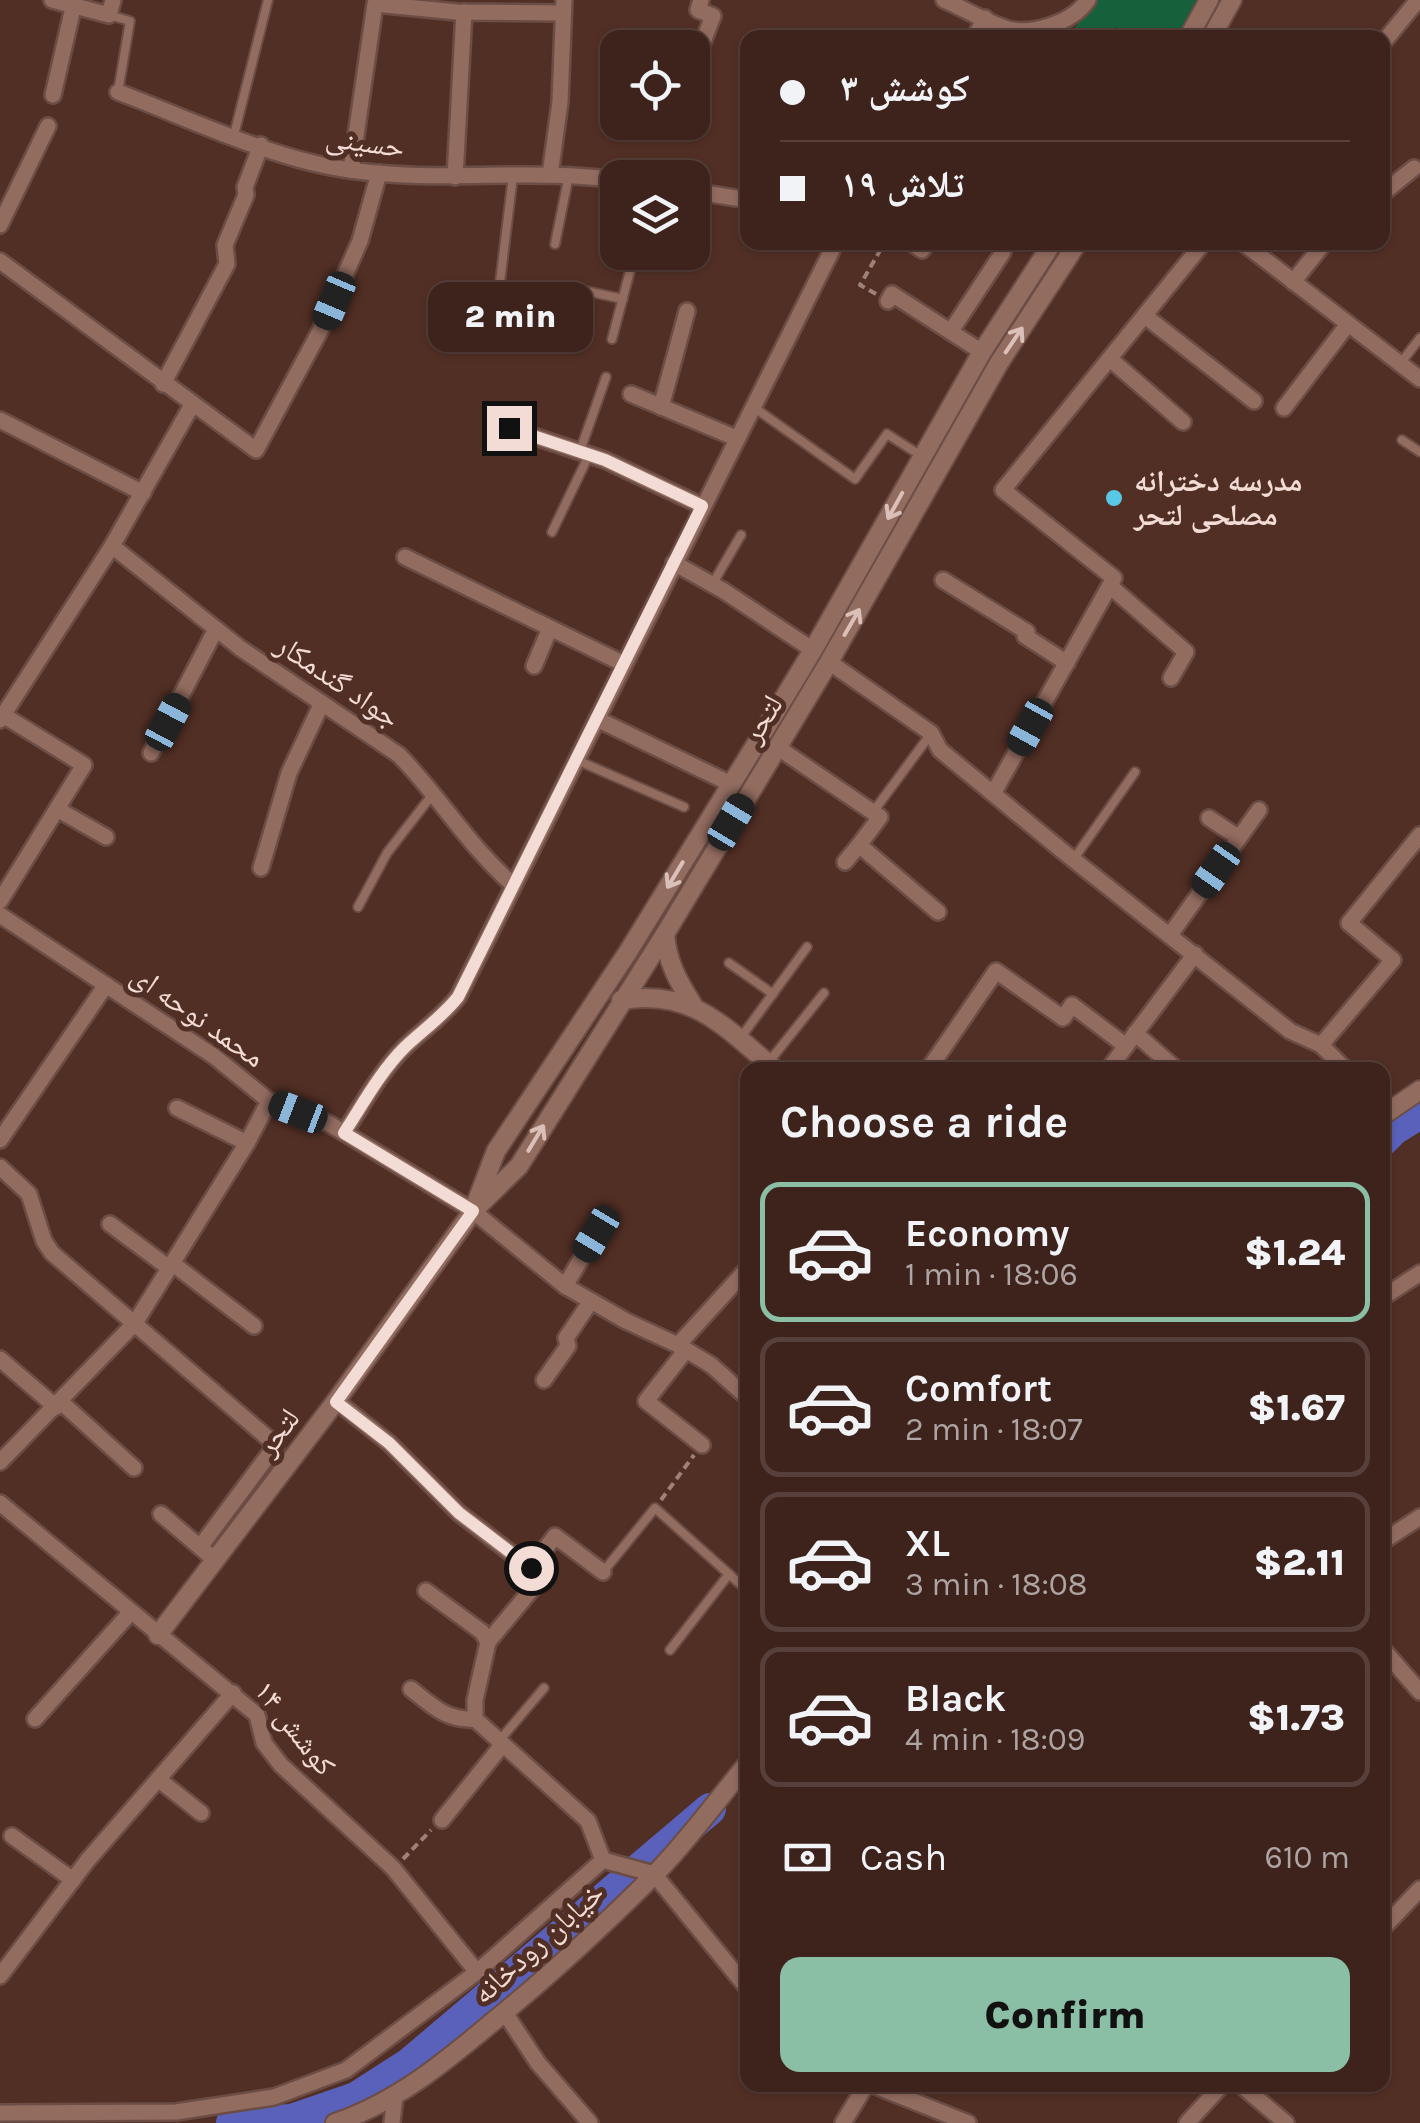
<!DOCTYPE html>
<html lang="en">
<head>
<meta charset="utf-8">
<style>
	body { margin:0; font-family:Karla,"Noto Naskh Arabic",sans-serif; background:#492f29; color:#f1f3f6; height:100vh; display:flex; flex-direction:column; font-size:38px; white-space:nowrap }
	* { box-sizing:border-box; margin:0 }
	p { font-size:32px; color:#ada4a3 }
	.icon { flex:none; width:55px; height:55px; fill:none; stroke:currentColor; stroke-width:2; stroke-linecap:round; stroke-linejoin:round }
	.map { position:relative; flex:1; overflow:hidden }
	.panel { position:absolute; left:740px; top:1062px; width:650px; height:1030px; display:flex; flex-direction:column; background:#3e231c; border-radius:20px; box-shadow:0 2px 8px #0004,0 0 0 2px #57403b }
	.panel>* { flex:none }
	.banner { position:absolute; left:740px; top:30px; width:650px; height:220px; border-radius:20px; box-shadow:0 2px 8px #0004,0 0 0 2px #57403b; display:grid; align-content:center; height:220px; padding:0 40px; background:#3e231c }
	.fabs { position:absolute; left:600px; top:30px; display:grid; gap:20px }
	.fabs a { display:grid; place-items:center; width:110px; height:110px; border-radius:20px; background:#3e231c; box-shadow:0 2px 8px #0004,0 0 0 2px #57403b; font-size:50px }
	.end { position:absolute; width:45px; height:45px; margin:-22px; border:12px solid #f2dcd5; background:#111; box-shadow:0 0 0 5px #111 }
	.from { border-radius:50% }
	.bubble { position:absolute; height:70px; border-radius:20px; background:#3e231c; box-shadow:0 2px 8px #0004,0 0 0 2px #57403b; font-size:32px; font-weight:800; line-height:70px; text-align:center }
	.car { position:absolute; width:30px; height:60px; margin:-30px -15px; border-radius:12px; box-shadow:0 0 8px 2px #0007; background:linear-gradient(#222 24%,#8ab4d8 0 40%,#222 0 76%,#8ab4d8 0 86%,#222 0) }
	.banner b { display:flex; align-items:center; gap:35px; height:95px; font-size:38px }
	.banner b+b { border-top:2px solid #57403b }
	.banner i { width:25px; height:25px; background:#f1f3f6 }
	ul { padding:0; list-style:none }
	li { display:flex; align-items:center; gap:30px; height:140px; margin:0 20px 15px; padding:0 20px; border:5px solid #57403b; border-radius:20px }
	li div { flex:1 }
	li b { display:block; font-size:38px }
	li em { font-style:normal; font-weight:800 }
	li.current { border-color:#8abfa5 }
	li>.icon { width:90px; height:90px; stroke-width:1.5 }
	h2 { padding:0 40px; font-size:45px; line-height:120px }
	.pay { display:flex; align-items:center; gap:25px; height:110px; padding:0 40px; font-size:38px }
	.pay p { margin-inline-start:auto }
	.primary-button { display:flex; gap:20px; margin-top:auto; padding:20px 40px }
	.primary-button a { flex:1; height:115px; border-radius:20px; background:#8abfa5; color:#111; font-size:40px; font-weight:800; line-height:115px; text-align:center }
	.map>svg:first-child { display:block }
	.green { fill:#17603c }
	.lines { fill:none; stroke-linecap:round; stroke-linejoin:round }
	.river { stroke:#5961bb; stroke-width:32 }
	.service-casing { stroke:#6b4d45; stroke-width:12 }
	.minor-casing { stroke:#6b4d45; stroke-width:20 }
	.tertiary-casing { stroke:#6b4d45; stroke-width:22 }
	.path { stroke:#9e8178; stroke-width:4; stroke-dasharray:8 5; stroke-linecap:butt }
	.service { stroke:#936c60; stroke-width:8 }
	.minor { stroke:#936c60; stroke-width:15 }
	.tertiary { stroke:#936c60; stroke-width:18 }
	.oneway { stroke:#dac0b8 }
	.route { stroke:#f2dcd5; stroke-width:12 }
	.poi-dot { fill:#59c8e4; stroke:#522f25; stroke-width:4 }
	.labels { text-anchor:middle; stroke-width:10; stroke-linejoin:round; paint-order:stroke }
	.street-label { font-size:30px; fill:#f2dcd5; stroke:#522f25 }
	.poi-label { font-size:30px; font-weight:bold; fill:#f2dcd5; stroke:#522f25; text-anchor:start }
</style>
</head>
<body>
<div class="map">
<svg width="1420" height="2123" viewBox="0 0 1420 2123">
	<rect width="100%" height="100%" fill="#522f25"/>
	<path class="green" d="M1094 0H1205L1185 37H1136L1115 27 1108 37 1068 38Z"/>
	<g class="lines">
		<g class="river">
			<path d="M1382 1141 1394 1129 1420 1113"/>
			<path d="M232 2123 292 2120 356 2098 409 2064 710 1809"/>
		</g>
		<defs>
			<g id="service">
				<path d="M109 15 130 21 118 92"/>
				<path d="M234 135 268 0"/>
				<path d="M555 244 569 175"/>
				<path d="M572 288 623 299"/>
				<path d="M496 315 513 176"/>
				<path d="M612 339 635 252"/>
				<path d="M1400 364 1420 338"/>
				<path d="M752 406 855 479 887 434 923 457"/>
				<path d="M1402 440 1420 452"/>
				<path d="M580 451 606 377"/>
				<path d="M552 532 589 455"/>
				<path d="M713 583 741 535"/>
				<path d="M579 761 684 807"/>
				<path d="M873 812 930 735"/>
				<path d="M1073 860 1135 772"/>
				<path d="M358 907 387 853 432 795"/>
				<path d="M729 963 773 994"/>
				<path d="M739 1040 807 947"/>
				<path d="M768 1063 824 993"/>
				<path d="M603 1572 655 1508 748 1591"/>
				<path d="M670 1650 729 1574"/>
				<path d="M499 1741 544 1688"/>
			</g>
			<g id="minor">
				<path d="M52 0 109 15 113 0"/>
				<path d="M944 0C963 8 982 20 1002 27 1029 38 1072 23 1088 0"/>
				<path d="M974 38 985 18"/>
				<path d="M1382 44 1418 0"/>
				<path d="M696 60 713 16 698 10 701 0"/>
				<path d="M118 92C190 119 274 160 350 170 439 183 529 168 618 180"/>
				<path d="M53 95 73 8"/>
				<path d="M351 170 375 4 457 12 563 13"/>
				<path d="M550 175 560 102 564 0"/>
				<path d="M455 177 464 12"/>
				<path d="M692 191 748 200"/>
				<path d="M1382 194 1414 168"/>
				<path d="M0 225 48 126"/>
				<path d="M910 242 922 250 928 242"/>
				<path d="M1242 242 1420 379"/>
				<path d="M0 261 256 450 320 331 360 241 379 173"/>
				<path d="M1293 282 1325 242"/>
				<path d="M888 301 892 294 982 352"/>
				<path d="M1145 316 1254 401"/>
				<path d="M951 331 1003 252"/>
				<path d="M1110 359 1183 422"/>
				<path d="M163 384 227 264 225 245 246 195 245 187 261 145"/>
				<path d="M631 394 736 438"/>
				<path d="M661 407 687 311"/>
				<path d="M1284 408 1348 324"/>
				<path d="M0 420 143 493"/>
				<path d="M509 428 605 460 702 506"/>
				<path d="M112 546 240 648 399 755C439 796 468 845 512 884"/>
				<path d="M405 557 624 664"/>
				<path d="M674 563 724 591 813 650"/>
				<path d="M943 580 1027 632 1025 636 1067 663"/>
				<path d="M1110 586 1186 652 1171 678"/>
				<path d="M829 662 931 733 940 750 1065 853 1290 1031 1321 1045 1346 1070"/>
				<path d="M534 666 550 628"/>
				<path d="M597 719 731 784"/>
				<path d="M0 720 112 546 192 405"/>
				<path d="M777 747 880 817 859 845 938 912"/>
				<path d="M151 753 216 629"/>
				<path d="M994 792 1114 578 1003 490 1204 242"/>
				<path d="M57 809 106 837"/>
				<path d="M1209 818 1239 838"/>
				<path d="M845 862 859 845"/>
				<path d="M261 868 289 773 322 703"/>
				<path d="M0 901 84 765 3 715"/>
				<path d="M0 915 215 1057 269 1101 328 1123 473 1211 565 1286 626 1321 678 1345 711 1365 748 1398"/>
				<path d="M1170 935 1259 810"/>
				<path d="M1135 1033 1177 1070"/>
				<path d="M1321 1045 1393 960 1349 923 1420 835"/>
				<path d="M928 1070 996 971 1063 1018 1072 1005 1126 1046"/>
				<path d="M1108 1070 1195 954"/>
				<path d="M177 1108 247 1143"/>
				<path d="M344 1133C363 1104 380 1072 405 1047 423 1030 442 1017 458 997L836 242"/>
				<path d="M0 1140 106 985"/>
				<path d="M0 1167 29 1194 44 1241 52 1253 276 1445 200 1547"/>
				<path d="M110 1224 169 1268"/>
				<path d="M172 1263 254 1326"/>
				<path d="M565 1286 596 1234"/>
				<path d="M1382 1298 1420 1273"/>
				<path d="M678 1345 748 1268"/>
				<path d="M686 1350 646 1401 702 1445"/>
				<path d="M0 1359 56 1407"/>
				<path d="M544 1380 568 1346 566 1338 591 1301"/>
				<path d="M336 1401 389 1443 459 1513 542 1577 488 1642 475 1700V1719L588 1821 603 1860"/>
				<path d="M61 1402 134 1468"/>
				<path d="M0 1462 135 1323 247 1143 269 1101"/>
				<path d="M0 1503 257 1715 264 1743 281 1765 393 1868 477 1972"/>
				<path d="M161 1514 208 1554"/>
				<path d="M1382 1542 1420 1517"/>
				<path d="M531 1568 555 1536 603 1572"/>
				<path d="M426 1591 482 1632 488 1642"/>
				<path d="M1382 1648 1420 1692"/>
				<path d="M411 1689C432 1706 447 1721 475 1719"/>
				<path d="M35 1719 130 1613"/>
				<path d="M158 1779 201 1813"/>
				<path d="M442 1820 503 1744"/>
				<path d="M12 1836 73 1880"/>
				<path d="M1382 1929 1420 1889"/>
				<path d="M0 1976 87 1861 233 1693"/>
				<path d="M505 2013 538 2063 590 2123"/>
				<path d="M873 2085 968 2123"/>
				<path d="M1241 2085 1286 2123"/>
				<path d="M0 2113 176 2112 274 2097 346 2070 477 1972 603 1860 654 1874 748 1989"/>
				<path d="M392 2123 395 2096"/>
				<path d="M843 2123 866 2085"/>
				<path d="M1187 2123 1222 2085"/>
			</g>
			<g id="tertiary">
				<path d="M1188 38 1209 0"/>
				<path d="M1211 38 1232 0"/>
				<path d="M665 934C667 962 678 981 693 1005"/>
				<path d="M621 1000C693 988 724 1027 776 1070"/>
				<path d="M1382 1116 1420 1090"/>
				<path d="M475 1206 496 1151 628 952 761 736 813 650 982 352 1053 242"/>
				<path d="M158 1635 336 1401 473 1211 519 1166 665 934 829 662 999 363 1078 242"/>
				<path d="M335 2123C397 2102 445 2062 495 2020 550 1975 603 1926 654 1875 688 1841 717 1800 748 1763"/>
			</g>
		</defs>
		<use href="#service" class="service-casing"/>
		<use href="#minor" class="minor-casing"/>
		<use href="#tertiary" class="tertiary-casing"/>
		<g class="path">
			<path d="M876 294 860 285 885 242"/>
			<path d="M661 1500 694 1455"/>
			<path d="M403 1859 431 1830"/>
		</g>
		<use href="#service" class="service"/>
		<use href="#minor" class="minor"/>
		<use href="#tertiary" class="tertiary"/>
	</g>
	<defs><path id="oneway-shaft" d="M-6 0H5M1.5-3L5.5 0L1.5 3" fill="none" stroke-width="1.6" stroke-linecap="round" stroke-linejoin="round" transform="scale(2.5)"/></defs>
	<g class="oneway">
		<use href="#oneway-shaft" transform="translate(1014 340) rotate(-56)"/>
		<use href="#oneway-shaft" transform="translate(895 506) rotate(119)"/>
		<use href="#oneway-shaft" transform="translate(852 622) rotate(-60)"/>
		<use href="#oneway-shaft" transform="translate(675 875) rotate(121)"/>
		<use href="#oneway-shaft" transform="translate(536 1138) rotate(-59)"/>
	</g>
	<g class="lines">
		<path class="route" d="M509 428 605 460 702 506 458 997C442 1017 423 1030 405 1047 380 1072 363 1104 344 1133L473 1211 336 1402 389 1443 459 1513 531 1568"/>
	</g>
	<circle class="poi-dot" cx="1114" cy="498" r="10"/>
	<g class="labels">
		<g class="street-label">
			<text transform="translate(365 142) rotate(8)" y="10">حسینی</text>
			<text transform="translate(338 681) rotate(34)" y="10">جواد گندمکار</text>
			<text transform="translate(762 719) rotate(-58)" y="10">لتحر</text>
			<text transform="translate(198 1016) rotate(35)" y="10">محمد نوحه ای</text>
			<text transform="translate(278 1432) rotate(-53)" y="10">لتحر</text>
			<text transform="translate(295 1728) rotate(52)" y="10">کوشش ۱۴</text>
			<text transform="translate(538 1943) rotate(-42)" y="10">خیابان رودخانه</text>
		</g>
		<g class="poi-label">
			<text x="1134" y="491">مدرسه دخترانه<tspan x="1134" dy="34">مصلحی لتحر</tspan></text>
		</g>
	</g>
</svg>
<div class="fabs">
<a><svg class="icon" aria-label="locate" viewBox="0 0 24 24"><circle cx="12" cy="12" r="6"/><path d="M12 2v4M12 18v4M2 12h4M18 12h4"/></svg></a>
<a><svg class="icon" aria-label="layers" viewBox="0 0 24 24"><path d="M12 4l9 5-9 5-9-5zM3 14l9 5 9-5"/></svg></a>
</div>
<i class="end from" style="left:531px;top:1568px"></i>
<i class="end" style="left:509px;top:428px"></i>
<div class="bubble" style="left:428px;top:282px;width:165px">2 min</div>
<i class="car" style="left:334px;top:301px;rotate:203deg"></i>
<i class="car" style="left:168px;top:722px;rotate:28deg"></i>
<i class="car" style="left:1030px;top:727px;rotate:209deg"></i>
<i class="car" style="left:731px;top:822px;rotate:31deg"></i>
<i class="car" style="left:1216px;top:870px;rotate:215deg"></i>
<i class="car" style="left:298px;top:1112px;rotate:291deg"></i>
<i class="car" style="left:596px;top:1234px;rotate:211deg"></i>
<div class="banner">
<b><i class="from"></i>کوشش ۳</b>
<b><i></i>تلاش ۱۹</b>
</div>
<section class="panel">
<h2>Choose a ride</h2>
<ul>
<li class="current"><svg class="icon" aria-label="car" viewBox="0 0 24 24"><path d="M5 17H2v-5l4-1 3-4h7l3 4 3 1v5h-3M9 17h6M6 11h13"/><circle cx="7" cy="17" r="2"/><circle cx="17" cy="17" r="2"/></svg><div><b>Economy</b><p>1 min · 18:06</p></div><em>$1.24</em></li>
<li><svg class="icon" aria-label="car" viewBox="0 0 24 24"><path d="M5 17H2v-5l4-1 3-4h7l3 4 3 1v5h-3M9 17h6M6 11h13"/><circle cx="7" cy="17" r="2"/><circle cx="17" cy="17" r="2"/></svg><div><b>Comfort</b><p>2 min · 18:07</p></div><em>$1.67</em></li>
<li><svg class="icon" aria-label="car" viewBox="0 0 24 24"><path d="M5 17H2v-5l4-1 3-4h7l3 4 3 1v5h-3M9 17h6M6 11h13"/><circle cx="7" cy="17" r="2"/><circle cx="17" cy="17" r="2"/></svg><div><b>XL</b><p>3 min · 18:08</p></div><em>$2.11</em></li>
<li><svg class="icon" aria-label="car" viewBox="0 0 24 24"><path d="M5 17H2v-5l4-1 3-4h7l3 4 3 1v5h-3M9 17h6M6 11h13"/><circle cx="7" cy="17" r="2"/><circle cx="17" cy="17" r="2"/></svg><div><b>Black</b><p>4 min · 18:09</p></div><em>$1.73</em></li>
</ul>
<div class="pay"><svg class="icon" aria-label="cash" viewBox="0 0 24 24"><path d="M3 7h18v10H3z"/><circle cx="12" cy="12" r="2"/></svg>Cash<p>610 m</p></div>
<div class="primary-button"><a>Confirm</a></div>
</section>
</div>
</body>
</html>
